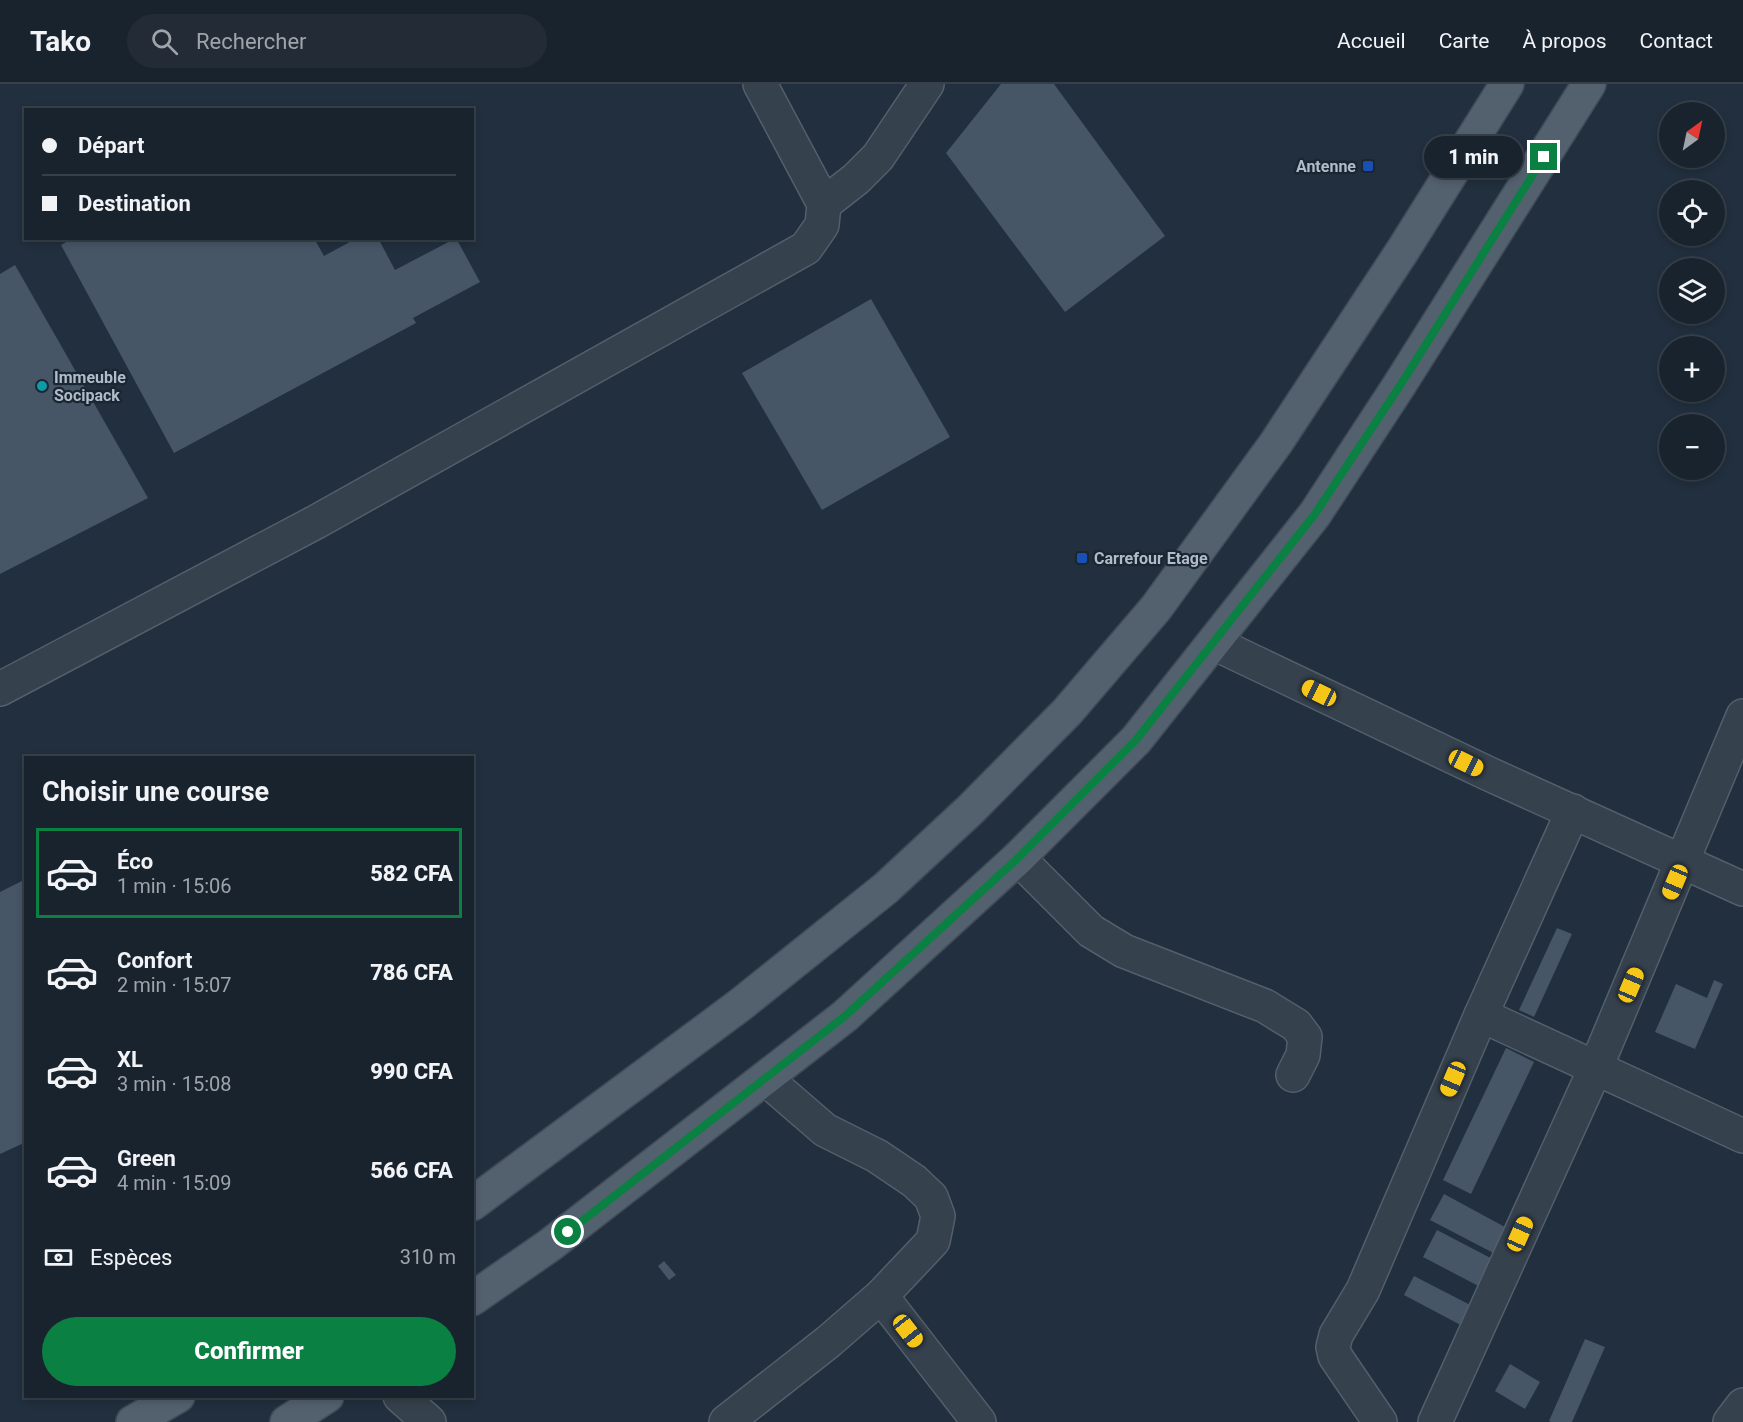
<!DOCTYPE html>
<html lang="fr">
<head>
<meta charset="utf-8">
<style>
	body { margin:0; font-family:Roboto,sans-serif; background:#222b36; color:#f1f3f6; height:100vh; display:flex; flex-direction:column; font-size:22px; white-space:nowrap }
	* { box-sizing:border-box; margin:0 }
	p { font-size:20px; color:#9fa4aa }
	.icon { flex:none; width:33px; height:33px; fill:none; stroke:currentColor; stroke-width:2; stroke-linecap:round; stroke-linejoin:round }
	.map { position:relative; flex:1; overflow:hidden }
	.details { position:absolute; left:24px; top:672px; width:450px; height:642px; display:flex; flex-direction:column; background:#19232e; border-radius:0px; box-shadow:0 3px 9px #0003,0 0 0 2px #37404a }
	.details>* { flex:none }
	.banner { position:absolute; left:24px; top:24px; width:450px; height:132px; border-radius:0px; box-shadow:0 3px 9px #0003,0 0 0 2px #37404a; display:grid; align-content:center; height:132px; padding:0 18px; background:#19232e }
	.needle { width:39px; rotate:33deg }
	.controls { position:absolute; left:1659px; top:18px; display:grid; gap:12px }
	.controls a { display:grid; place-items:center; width:66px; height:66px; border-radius:50%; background:#19232e; box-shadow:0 3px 9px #0003,0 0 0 2px #37404a; font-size:30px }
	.end { position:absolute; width:27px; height:27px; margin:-14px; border:8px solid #0b8043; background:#fff; box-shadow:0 0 0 3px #fff }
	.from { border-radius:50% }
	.bubble { position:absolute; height:42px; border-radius:21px; background:#19232e; box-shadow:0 3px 9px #0003,0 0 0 2px #37404a; font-size:20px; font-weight:800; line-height:42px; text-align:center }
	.car { position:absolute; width:18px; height:36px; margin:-18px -9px; border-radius:8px; box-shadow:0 0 4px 2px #0007; background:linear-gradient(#f5c518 24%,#345 0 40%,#f5c518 0 76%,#345 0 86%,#f5c518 0) }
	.banner b { display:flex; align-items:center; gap:21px; height:57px; font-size:22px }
	.banner b+b { border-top:2px solid #37404a }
	.banner i { width:15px; height:15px; background:#f1f3f6 }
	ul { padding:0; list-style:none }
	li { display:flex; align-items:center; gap:18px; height:90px; margin:0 12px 9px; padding:0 6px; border:3px solid transparent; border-radius:0px }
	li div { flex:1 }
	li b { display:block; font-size:22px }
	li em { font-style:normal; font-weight:800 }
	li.current { border-color:#0b8043 }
	li>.icon { width:54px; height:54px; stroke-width:1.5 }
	h2 { padding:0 18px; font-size:27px; line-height:72px }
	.pay { display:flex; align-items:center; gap:15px; height:66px; padding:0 18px; font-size:22px }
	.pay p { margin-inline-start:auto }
	.primary-button { display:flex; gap:12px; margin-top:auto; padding:12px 18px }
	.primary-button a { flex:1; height:69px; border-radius:36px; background:#0b8043; color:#fff; font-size:24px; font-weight:800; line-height:69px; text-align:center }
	header { display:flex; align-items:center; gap:36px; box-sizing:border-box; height:84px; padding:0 30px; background:#19232e; border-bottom:2px solid #37404a }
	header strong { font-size:28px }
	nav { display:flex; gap:33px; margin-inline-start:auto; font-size:21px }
	.search { width:420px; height:54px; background:#222b36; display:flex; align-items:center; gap:15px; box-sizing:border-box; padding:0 21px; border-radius:33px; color:#9fa4aa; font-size:22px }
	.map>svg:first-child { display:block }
	.building { fill:#475667 }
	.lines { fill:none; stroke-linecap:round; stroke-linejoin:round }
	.minor-casing { stroke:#535f6b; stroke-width:36 }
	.major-casing { stroke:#3e4a56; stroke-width:36 }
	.minor { stroke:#35414d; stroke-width:33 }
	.major { stroke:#53606e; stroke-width:33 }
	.route { stroke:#0b8043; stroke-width:8 }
	.transit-dot { fill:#1a4fb4; stroke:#1a2632; stroke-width:2 }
	.culture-dot { fill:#0f9aa8; stroke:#1a2632; stroke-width:2 }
	.labels { text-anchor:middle; stroke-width:4.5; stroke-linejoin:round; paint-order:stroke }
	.poi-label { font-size:16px; font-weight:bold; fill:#b0bcc9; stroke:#1a2632; text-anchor:start }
</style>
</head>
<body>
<header>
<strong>Tako</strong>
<div class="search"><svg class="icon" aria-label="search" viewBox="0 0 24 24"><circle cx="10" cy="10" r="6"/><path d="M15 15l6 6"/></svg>Rechercher</div>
<nav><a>Accueil</a><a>Carte</a><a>À propos</a><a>Contact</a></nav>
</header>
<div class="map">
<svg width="1743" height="1338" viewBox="0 0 1743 1338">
	<rect width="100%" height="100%" fill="#212f3e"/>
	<g class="building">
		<path d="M1001 0H1054L1165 152 1065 228 946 69Z"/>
		<path d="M73 154H314L324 172 357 154H378L395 186 456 154 480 198 413 234 416 239 174 369 61 161Z"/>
		<path d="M15 181 148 414 0 490V190Z"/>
		<path d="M871 215 950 353 822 426 742 289Z"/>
		<path d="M26 795V1058L0 1070V808Z"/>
		<path d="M1557 844 1572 850 1534 933 1519 926Z"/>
		<path d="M1714 896 1723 900 1695 965 1655 948 1676 900 1707 914Z"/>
		<path d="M1506 964 1534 978 1471 1110 1443 1096Z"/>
		<path d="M1444 1110 1516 1149 1503 1174 1430 1136Z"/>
		<path d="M1437 1146 1502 1180 1488 1207 1423 1173Z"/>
		<path d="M664 1177 676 1191 669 1196 658 1182Z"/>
		<path d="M1414 1192 1482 1227 1472 1247 1404 1211Z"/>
		<path d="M1585 1255 1605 1263 1572 1338H1551L1549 1337Z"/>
		<path d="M1510 1280 1540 1298 1525 1325 1495 1307Z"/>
	</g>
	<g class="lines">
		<defs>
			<g id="minor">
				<path d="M824 120 856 95 878 73 927 0"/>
				<path d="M1214 559 1487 689 1743 805"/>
				<path d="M0 605 316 438 806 164 822 141 824 120 760 0"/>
				<path d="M1018 774 1091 847 1124 867 1265 922 1296 941 1305 953 1303 971 1293 991"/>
				<path d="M1481 931 1743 1052"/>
				<path d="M881 1212 979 1338"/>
				<path d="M400 1312 429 1338"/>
				<path d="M726 1338 828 1258 881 1212 933 1157 938 1132 931 1113 914 1097 877 1072 825 1046 766 995"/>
				<path d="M1380 1338 1335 1272 1333 1263 1336 1251 1363 1206 1481 931 1573 727"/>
				<path d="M1435 1338 1596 983 1743 632"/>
				<path d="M1730 1338 1743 1321"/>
			</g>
			<g id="major">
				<path d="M472 1120 740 921 886 804 970 726 1067 628 1156 524 1276 359 1403 166 1507 0"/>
				<path d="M472 1215 550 1161 845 932 1018 774 1136 656 1315 430 1400 300 1589 0"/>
				<path d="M133 1338 178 1312"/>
				<path d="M287 1338 327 1312"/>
			</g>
		</defs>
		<use href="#minor" class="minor-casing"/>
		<use href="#major" class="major-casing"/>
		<use href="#minor" class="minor"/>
		<use href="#major" class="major"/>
	</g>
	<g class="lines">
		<path class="route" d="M568 1148 845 932 1018 774 1136 656 1315 430 1401 300 1544 73"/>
	</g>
	<g class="transit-dot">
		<rect x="1362" y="76" width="12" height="12" rx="3"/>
		<rect x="1076" y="468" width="12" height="12" rx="3"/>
	</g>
	<circle class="culture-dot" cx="42" cy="302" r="6"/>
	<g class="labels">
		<g class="poi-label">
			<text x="1356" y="88" text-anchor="end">Antenne</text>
			<text x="54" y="299">Immeuble<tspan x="54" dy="18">Socipack</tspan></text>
			<text x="1094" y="480">Carrefour Etage</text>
		</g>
	</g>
</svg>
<div class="controls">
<a><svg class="needle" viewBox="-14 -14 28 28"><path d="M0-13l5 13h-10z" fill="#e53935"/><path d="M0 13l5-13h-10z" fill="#9fa4aa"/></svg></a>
<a><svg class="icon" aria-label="locate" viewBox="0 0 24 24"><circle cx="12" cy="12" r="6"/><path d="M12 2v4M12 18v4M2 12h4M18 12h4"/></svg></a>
<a><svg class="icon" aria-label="layers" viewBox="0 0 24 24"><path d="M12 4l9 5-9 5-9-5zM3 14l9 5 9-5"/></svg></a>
<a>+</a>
<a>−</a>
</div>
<i class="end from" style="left:568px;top:1148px"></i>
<i class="end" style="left:1544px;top:73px"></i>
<div class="bubble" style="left:1424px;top:52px;width:99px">1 min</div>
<i class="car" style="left:1319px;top:609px;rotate:296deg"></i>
<i class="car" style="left:1466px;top:679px;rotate:116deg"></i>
<i class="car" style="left:1675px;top:798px;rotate:203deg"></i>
<i class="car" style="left:1631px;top:901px;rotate:23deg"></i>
<i class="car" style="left:1453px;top:995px;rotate:203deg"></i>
<i class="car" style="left:1520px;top:1150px;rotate:24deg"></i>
<i class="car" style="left:908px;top:1247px;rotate:142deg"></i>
<div class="banner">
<b><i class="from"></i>Départ</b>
<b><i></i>Destination</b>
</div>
<section class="details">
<h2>Choisir une course</h2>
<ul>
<li class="current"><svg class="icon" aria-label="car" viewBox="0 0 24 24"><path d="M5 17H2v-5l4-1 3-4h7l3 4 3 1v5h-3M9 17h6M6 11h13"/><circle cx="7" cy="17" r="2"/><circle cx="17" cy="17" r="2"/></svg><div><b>Éco</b><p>1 min · 15:06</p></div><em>582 CFA</em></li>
<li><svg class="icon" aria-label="car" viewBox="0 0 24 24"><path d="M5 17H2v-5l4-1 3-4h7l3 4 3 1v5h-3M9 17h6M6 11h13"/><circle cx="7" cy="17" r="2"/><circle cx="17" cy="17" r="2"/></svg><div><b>Confort</b><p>2 min · 15:07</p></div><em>786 CFA</em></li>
<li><svg class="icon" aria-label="car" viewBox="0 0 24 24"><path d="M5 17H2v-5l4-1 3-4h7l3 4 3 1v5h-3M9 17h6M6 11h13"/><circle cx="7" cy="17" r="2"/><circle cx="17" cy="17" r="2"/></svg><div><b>XL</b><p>3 min · 15:08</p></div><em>990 CFA</em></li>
<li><svg class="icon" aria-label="car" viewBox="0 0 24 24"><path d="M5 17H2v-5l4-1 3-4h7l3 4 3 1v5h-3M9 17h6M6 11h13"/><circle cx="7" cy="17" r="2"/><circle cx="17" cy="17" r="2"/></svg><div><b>Green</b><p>4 min · 15:09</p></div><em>566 CFA</em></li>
</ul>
<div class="pay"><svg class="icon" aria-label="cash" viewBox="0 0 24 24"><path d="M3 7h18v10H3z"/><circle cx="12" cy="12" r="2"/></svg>Espèces<p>310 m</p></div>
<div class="primary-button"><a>Confirmer</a></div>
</section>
</div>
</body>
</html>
